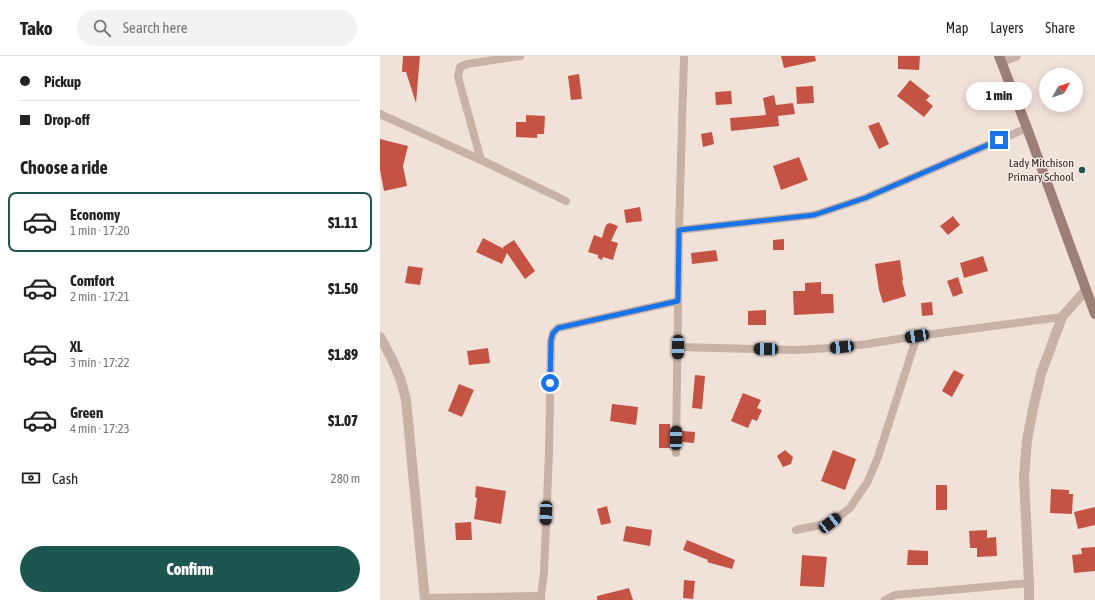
<!DOCTYPE html>
<html lang="en">
<head>
<meta charset="utf-8">
<style>
	body { margin:0; font-family:"Asap Condensed",sans-serif; background:#f2f2f2; color:#222; height:100vh; display:flex; flex-direction:column; font-size:15px; white-space:nowrap }
	* { box-sizing:border-box; margin:0 }
	p { font-size:13px; color:#767676 }
	.icon { flex:none; width:22px; height:22px; fill:none; stroke:currentColor; stroke-width:2; stroke-linecap:round; stroke-linejoin:round }
	.map { position:relative; flex:1; overflow:hidden }
	.side { display:flex; flex-direction:column; background:#fff; width:380px }
	.side>* { flex:none }
	.hud { display:grid; align-content:center; height:88px; padding:0 20px; background:#fff }
	.needle { width:26px; rotate:50deg }
	.tools { position:absolute; left:659px; top:12px; display:grid; gap:8px }
	.tools a { display:grid; place-items:center; width:44px; height:44px; border-radius:50%; background:#fff; box-shadow:0 2px 10px #0003; font-size:20px }
	.end { position:absolute; width:18px; height:18px; margin:-9px; border:5px solid #1a73e8; background:#fff; box-shadow:0 0 0 2px #fff }
	.from { border-radius:50% }
	.bubble { position:absolute; height:28px; border-radius:14px; background:#fff; box-shadow:0 2px 10px #0003; font-size:13px; font-weight:800; line-height:28px; text-align:center }
	.car { position:absolute; width:12px; height:24px; margin:-12px -6px; border-radius:5px; box-shadow:0 0 3px 1px #0007; background:linear-gradient(#222 24%,#8ab4d8 0 40%,#222 0 76%,#8ab4d8 0 86%,#222 0) }
	.hud b { display:flex; align-items:center; gap:14px; height:38px; font-size:15px }
	.hud b+b { border-top:1px solid #e0e0e0 }
	.hud i { width:10px; height:10px; background:#222 }
	ul { padding:0; list-style:none }
	li { display:flex; align-items:center; gap:12px; height:60px; margin:0 8px 6px; padding:0 12px; border:2px solid transparent; border-radius:8px }
	li div { flex:1 }
	li b { display:block; font-size:15px }
	li em { font-style:normal; font-weight:800 }
	li.selected { border-color:#1d5551 }
	li>.icon { width:36px; height:36px; stroke-width:1.5 }
	h2 { padding:0 20px; font-size:18px; line-height:48px }
	.pay { display:flex; align-items:center; gap:10px; height:44px; padding:0 20px; font-size:15px }
	.pay p { margin-inline-start:auto }
	.cta { display:flex; gap:8px; margin-top:auto; padding:8px 20px }
	.cta a { flex:1; height:46px; border-radius:24px; background:#1d5551; color:#fff; font-size:16px; font-weight:800; line-height:46px; text-align:center }
	header { display:flex; align-items:center; gap:24px; box-sizing:border-box; height:56px; padding:0 20px; background:#fff; border-bottom:1px solid #e0e0e0 }
	header strong { font-size:19px }
	nav { display:flex; gap:22px; margin-inline-start:auto; font-size:14px }
	.search { width:280px; height:36px; background:#f2f2f2; display:flex; align-items:center; gap:10px; box-sizing:border-box; padding:0 14px; border-radius:22px; color:#767676; font-size:15px }
	main { display:flex; flex:1; min-height:0 }
	.map>svg:first-child { display:block }
	.building { fill:#c45343 }
	.lines { fill:none; stroke-linecap:round; stroke-linejoin:round }
	.lane { stroke:#c8b1a5; stroke-width:8 }
	.street { stroke:#c8b1a5; stroke-width:10 }
	.secondary { stroke:#9c7f77; stroke-width:10 }
	.route { stroke:#1a73e8; stroke-width:5 }
	.poi-dot { fill:#1d5551; stroke:#f9ede5; stroke-width:1.5 }
	.labels { text-anchor:middle; stroke-width:3; stroke-linejoin:round; paint-order:stroke }
	.poi-label { font-size:12px; fill:#342926; stroke:#f9ede5; text-anchor:end }
</style>
</head>
<body>
<header>
<strong>Tako</strong>
<div class="search"><svg class="icon" aria-label="search" viewBox="0 0 24 24"><circle cx="10" cy="10" r="6"/><path d="M15 15l6 6"/></svg>Search here</div>
<nav><a>Map</a><a>Layers</a><a>Share</a></nav>
</header>
<main>
<section class="side">
<div class="hud">
<b><i class="from"></i>Pickup</b>
<b><i></i>Drop-off</b>
</div>
<h2>Choose a ride</h2>
<ul>
<li class="selected"><svg class="icon" aria-label="car" viewBox="0 0 24 24"><path d="M5 17H2v-5l4-1 3-4h7l3 4 3 1v5h-3M9 17h6M6 11h13"/><circle cx="7" cy="17" r="2"/><circle cx="17" cy="17" r="2"/></svg><div><b>Economy</b><p>1 min · 17:20</p></div><em>$1.11</em></li>
<li><svg class="icon" aria-label="car" viewBox="0 0 24 24"><path d="M5 17H2v-5l4-1 3-4h7l3 4 3 1v5h-3M9 17h6M6 11h13"/><circle cx="7" cy="17" r="2"/><circle cx="17" cy="17" r="2"/></svg><div><b>Comfort</b><p>2 min · 17:21</p></div><em>$1.50</em></li>
<li><svg class="icon" aria-label="car" viewBox="0 0 24 24"><path d="M5 17H2v-5l4-1 3-4h7l3 4 3 1v5h-3M9 17h6M6 11h13"/><circle cx="7" cy="17" r="2"/><circle cx="17" cy="17" r="2"/></svg><div><b>XL</b><p>3 min · 17:22</p></div><em>$1.89</em></li>
<li><svg class="icon" aria-label="car" viewBox="0 0 24 24"><path d="M5 17H2v-5l4-1 3-4h7l3 4 3 1v5h-3M9 17h6M6 11h13"/><circle cx="7" cy="17" r="2"/><circle cx="17" cy="17" r="2"/></svg><div><b>Green</b><p>4 min · 17:23</p></div><em>$1.07</em></li>
</ul>
<div class="pay"><svg class="icon" aria-label="cash" viewBox="0 0 24 24"><path d="M3 7h18v10H3z"/><circle cx="12" cy="12" r="2"/></svg>Cash<p>280 m</p></div>
<div class="cta"><a>Confirm</a></div>
</section>
<div class="map">
<svg width="715" height="544" viewBox="0 0 715 544">
	<rect width="100%" height="100%" fill="#f1e2d9"/>
	<g class="building">
		<path d="M23 0H40L36 47 26 16H22Z"/>
		<path d="M401 0H435L436 5 404 12Z"/>
		<path d="M518 0H540L539 14 518 13Z"/>
		<path d="M199 18 202 43 191 44 188 20Z"/>
		<path d="M530 24 550 40 546 44 553 50 544 61 517 40Z"/>
		<path d="M433 30 434 47 417 48 416 31Z"/>
		<path d="M351 35 352 48 336 49 335 36Z"/>
		<path d="M394 39 396 49 413 47 415 58 398 60 399 70 351 75 350 62 386 59 383 42Z"/>
		<path d="M146 59 165 60 164 78H157V82L136 81V66H146Z"/>
		<path d="M499 66 509 88 499 93 488 70Z"/>
		<path d="M332 76 334 88 323 91 321 78Z"/>
		<path d="M0 83 28 90 23 110 27 130 4 135 0 114Z"/>
		<path d="M419 101 428 124 401 134 393 110Z"/>
		<path d="M260 151 262 165 246 167 244 154Z"/>
		<path d="M573 160 580 169 568 179 560 170Z"/>
		<path d="M230 167 238 170 231 185 238 187 233 204 223 201 222 204 218 202V199L208 196 214 179 222 182 225 171 227 168Z"/>
		<path d="M103 182 124 193 123 191 134 184 155 215 145 223 127 197 122 208 96 196Z"/>
		<path d="M404 183V194H393V184Z"/>
		<path d="M336 194 338 205 312 208 311 197Z"/>
		<path d="M603 200 608 215 584 222 580 207Z"/>
		<path d="M520 204 523 224 522 225 526 240 503 247 499 234 495 208Z"/>
		<path d="M28 210 43 212 40 229 25 227Z"/>
		<path d="M578 221 583 237 573 241 567 225Z"/>
		<path d="M441 226V238H453L454 257 414 259 413 235H425V227Z"/>
		<path d="M552 246 553 259 542 260 541 247Z"/>
		<path d="M386 254V269H368V255Z"/>
		<path d="M108 292 110 307 89 309 87 295Z"/>
		<path d="M574 314 584 319 572 341 562 335Z"/>
		<path d="M315 319 325 320 322 353 312 352Z"/>
		<path d="M79 328 94 334 82 361 68 355Z"/>
		<path d="M363 337 381 344 377 352 382 354 377 365 372 363 368 372 351 365Z"/>
		<path d="M232 348 258 351 256 369 230 365Z"/>
		<path d="M279 368H290V375H291L290 392H279Z"/>
		<path d="M302 375 315 376 314 387 302 386Z"/>
		<path d="M405 394 413 401 411 408 403 411 397 400Z"/>
		<path d="M453 394 476 403 465 434 441 425Z"/>
		<rect x="556" y="429" width="11" height="25"/>
		<path d="M96 430 126 435 121 468 94 463 97 442 95 441Z"/>
		<path d="M671 433 689 434V438H693L692 458 670 457Z"/>
		<path d="M227 450 231 467 221 469 217 453Z"/>
		<path d="M715 451V469L698 473 694 456Z"/>
		<path d="M91 466 92 484H76L75 467Z"/>
		<path d="M246 470 272 474 270 490 243 485Z"/>
		<path d="M607 474V482L616 481 617 500 597 501V492H590L589 475Z"/>
		<path d="M307 484 355 504 352 513 327 506 328 504 303 494Z"/>
		<path d="M715 491V515L694 517 692 499 702 498 701 492Z"/>
		<path d="M528 494 548 495V509H527Z"/>
		<path d="M422 499 447 501 444 531 420 530Z"/>
		<path d="M304 524 315 525 313 543 303 542Z"/>
		<path d="M249 532 253 544H217V540Z"/>
	</g>
	<g class="lines">
		<g class="lane">
			<path d="M0 58 101 104 186 145"/>
			<path d="M101 104 78 21 80 11 87 8 140 0"/>
			<path d="M299 174 434 159 485 142 647 72"/>
			<path d="M298 291 415 294 450 292 487 288 537 280 682 261"/>
			<path d="M296 397 299 174 304 0"/>
			<path d="M416 474 450 467 470 452 488 425 498 401 537 280"/>
			<path d="M161 540 164 516 169 397 171 285 173 277 178 272 298 245"/>
			<path d="M45 542 161 540V544"/>
			<path d="M505 544 515 539 649 527"/>
		</g>
		<g class="street">
			<path d="M621 5 636 0"/>
			<path d="M0 281 12 303 20 322 26 343 45 544"/>
			<path d="M649 544V527L644 421 647 384 653 353 661 318 682 261 706 234"/>
		</g>
		<path class="secondary" d="M619 0 647 72 715 258"/>
	</g>
	<g class="lines">
		<path class="route" d="M170 327 171 284 173 277 178 272 298 245 299 174 434 159 485 142 619 84"/>
	</g>
	<circle class="poi-dot" cx="702" cy="114" r="4"/>
	<g class="labels">
		<g class="poi-label">
			<text x="694" y="111">Lady Mitchison<tspan x="694" dy="14">Primary School</tspan></text>
		</g>
	</g>
</svg>
<div class="tools">
<a><svg class="needle" viewBox="-14 -14 28 28"><path d="M0-13l5 13h-10z" fill="#e53935"/><path d="M0 13l5-13h-10z" fill="#767676"/></svg></a>
</div>
<i class="end from" style="left:170px;top:327px"></i>
<i class="end" style="left:619px;top:84px"></i>
<div class="bubble" style="left:586px;top:26px;width:66px">1 min</div>
<i class="car" style="left:537px;top:280px;rotate:261deg"></i>
<i class="car" style="left:298px;top:291px;rotate:181deg"></i>
<i class="car" style="left:462px;top:291px;rotate:265deg"></i>
<i class="car" style="left:386px;top:293px;rotate:271deg"></i>
<i class="car" style="left:296px;top:382px;rotate:1deg"></i>
<i class="car" style="left:166px;top:457px;rotate:182deg"></i>
<i class="car" style="left:450px;top:467px;rotate:52deg"></i>
</div>
</main>
</body>
</html>
